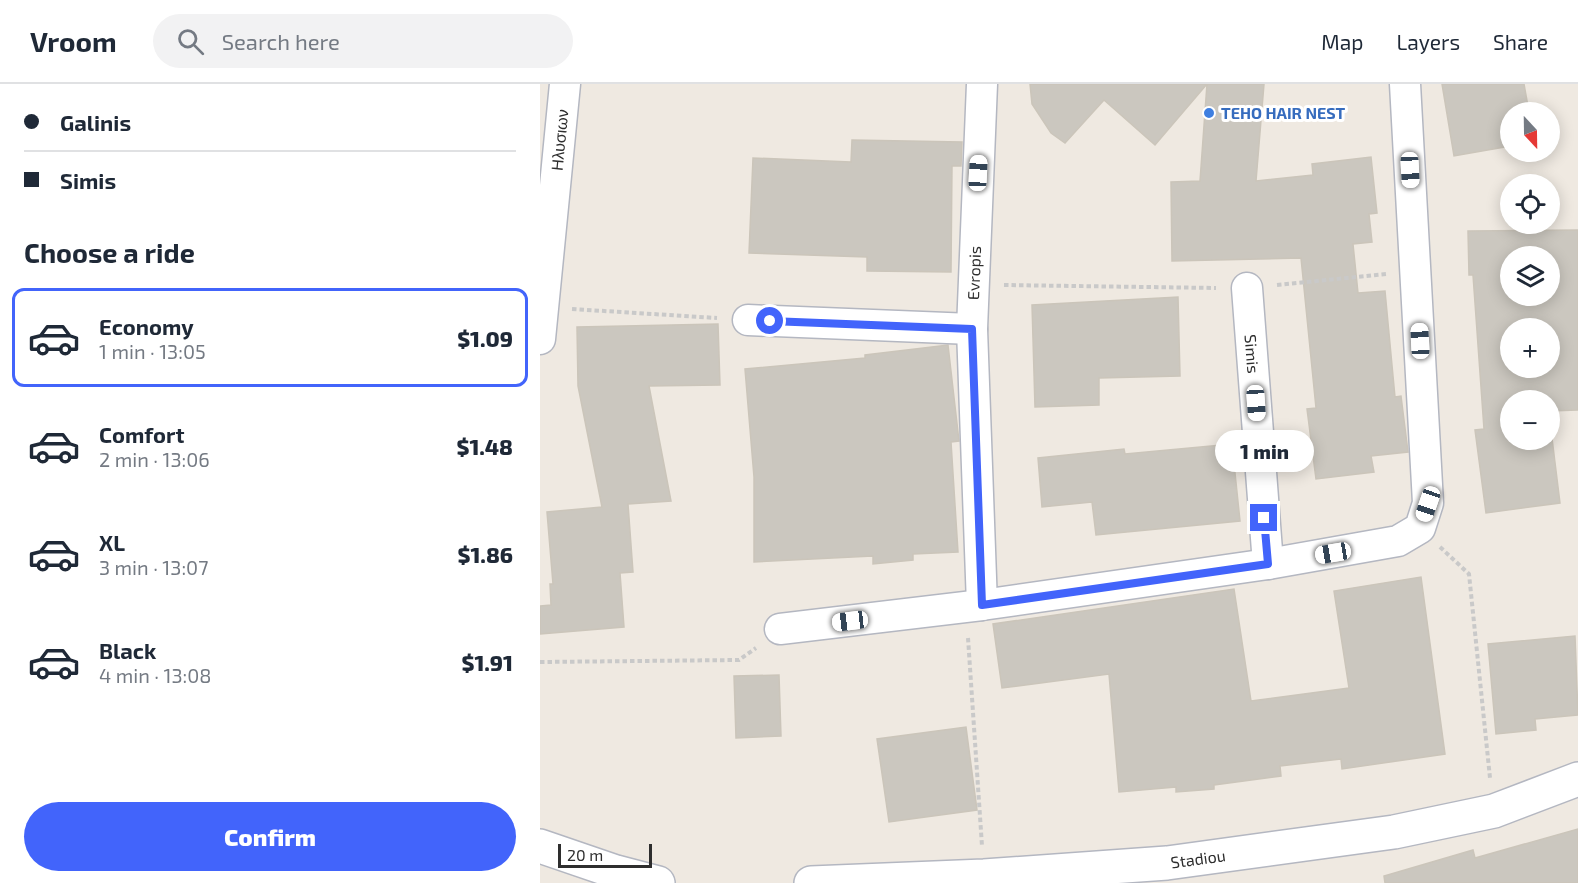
<!DOCTYPE html>
<html lang="en">
<head>
<meta charset="utf-8">
<style>
	body { margin:0; font-family:"Exo 2",sans-serif; background:#f2f2f3; color:#1f2937; height:100vh; display:flex; flex-direction:column; font-size:22px; white-space:nowrap }
	* { box-sizing:border-box; margin:0 }
	p { font-size:20px; color:#747a83 }
	.icon { flex:none; width:33px; height:33px; fill:none; stroke:currentColor; stroke-width:2; stroke-linecap:round; stroke-linejoin:round }
	.map { position:relative; flex:1; overflow:hidden }
	.details { display:flex; flex-direction:column; background:#fff; width:540px }
	.details>* { flex:none }
	.top-card { display:grid; align-content:center; height:132px; padding:0 24px; background:#fff }
	.needle { width:39px; rotate:158deg }
	.fabs { position:absolute; left:960px; top:18px; display:grid; gap:12px }
	.fabs a { display:grid; place-items:center; width:60px; height:60px; border-radius:50%; background:#fff; box-shadow:0 3px 15px #0003; font-size:30px }
	.scale { position:absolute; left:18px; bottom:15px; width:94px; box-sizing:border-box; padding-left:6px; border:3px solid #2e2e2e; border-top:0; font-size:16px; line-height:21px; white-space:nowrap; color:#2e2e2e; -webkit-text-stroke:4px #fff; paint-order:stroke }
	.end { position:absolute; width:27px; height:27px; margin:-14px; border:8px solid #4264fb; background:#fff; box-shadow:0 0 0 3px #fff }
	.from { border-radius:50% }
	.bubble { position:absolute; height:42px; border-radius:21px; background:#fff; box-shadow:0 3px 15px #0003; font-size:20px; font-weight:800; line-height:42px; text-align:center }
	.car { position:absolute; width:18px; height:36px; margin:-18px -9px; border-radius:8px; box-shadow:0 0 4px 2px #0007; background:linear-gradient(#fff 24%,#345 0 40%,#fff 0 76%,#345 0 86%,#fff 0) }
	.top-card b { display:flex; align-items:center; gap:21px; height:57px; font-size:22px }
	.top-card b+b { border-top:2px solid #e0e1e3 }
	.top-card i { width:15px; height:15px; background:#1f2937 }
	ul { padding:0; list-style:none }
	li { display:flex; align-items:center; gap:18px; height:99px; margin:0 12px 9px; padding:0 12px; border:3px solid transparent; border-radius:12px }
	li div { flex:1 }
	li b { display:block; font-size:22px }
	li em { font-style:normal; font-weight:800 }
	li.current { border-color:#4264fb }
	li>.icon { width:54px; height:54px; stroke-width:1.5 }
	h2 { padding:0 24px; font-size:27px; line-height:72px }
	.cta { display:flex; gap:12px; margin-top:auto; padding:12px 24px }
	.cta a { flex:1; height:69px; border-radius:36px; background:#4264fb; color:#fff; font-size:24px; font-weight:800; line-height:69px; text-align:center }
	header { display:flex; align-items:center; gap:36px; box-sizing:border-box; height:84px; padding:0 30px; background:#fff; border-bottom:2px solid #e0e1e3 }
	header strong { font-size:28px }
	nav { display:flex; gap:33px; margin-inline-start:auto; font-size:21px }
	.search { width:420px; height:54px; background:#f2f2f3; display:flex; align-items:center; gap:15px; box-sizing:border-box; padding:0 21px; border-radius:33px; color:#747a83; font-size:22px }
	main { display:flex; flex:1; min-height:0 }
	.map>svg:first-child { display:block }
	.building { fill:#cbc7bf; stroke:#cbc5ba; stroke-width:1.5; fill-rule:evenodd }
	.lines { fill:none; stroke-linecap:round; stroke-linejoin:round }
	.street-casing { stroke:#b4b7c1; stroke-width:33 }
	.secondary-casing { stroke:#b4b7c1; stroke-width:36 }
	.path { stroke:#c9c9c9; stroke-width:4; stroke-dasharray:4.5 3; stroke-linecap:butt }
	.street { stroke:#fff; stroke-width:30 }
	.secondary { stroke:#fff; stroke-width:33 }
	.route { stroke:#4264fb; stroke-width:8 }
	.shop-dot { fill:#3f7fe0; stroke:#fff; stroke-width:2 }
	.labels { text-anchor:middle; stroke-width:6; stroke-linejoin:round; paint-order:stroke }
	.shop-label { font-size:16px; font-weight:bold; fill:#366cbe; stroke:#fff; text-anchor:start }
	.street-label { font-size:16px; fill:#2e2e2e; stroke:#fff }
</style>
</head>
<body>
<header>
<strong>Vroom</strong>
<div class="search"><svg class="icon" aria-label="search" viewBox="0 0 24 24"><circle cx="10" cy="10" r="6"/><path d="M15 15l6 6"/></svg>Search here</div>
<nav><a>Map</a><a>Layers</a><a>Share</a></nav>
</header>
<main>
<section class="details">
<div class="top-card">
<b><i class="from"></i>Galinis</b>
<b><i></i>Simis</b>
</div>
<h2>Choose a ride</h2>
<ul>
<li class="current"><svg class="icon" aria-label="car" viewBox="0 0 24 24"><path d="M5 17H2v-5l4-1 3-4h7l3 4 3 1v5h-3M9 17h6M6 11h13"/><circle cx="7" cy="17" r="2"/><circle cx="17" cy="17" r="2"/></svg><div><b>Economy</b><p>1 min · 13:05</p></div><em>$1.09</em></li>
<li><svg class="icon" aria-label="car" viewBox="0 0 24 24"><path d="M5 17H2v-5l4-1 3-4h7l3 4 3 1v5h-3M9 17h6M6 11h13"/><circle cx="7" cy="17" r="2"/><circle cx="17" cy="17" r="2"/></svg><div><b>Comfort</b><p>2 min · 13:06</p></div><em>$1.48</em></li>
<li><svg class="icon" aria-label="car" viewBox="0 0 24 24"><path d="M5 17H2v-5l4-1 3-4h7l3 4 3 1v5h-3M9 17h6M6 11h13"/><circle cx="7" cy="17" r="2"/><circle cx="17" cy="17" r="2"/></svg><div><b>XL</b><p>3 min · 13:07</p></div><em>$1.86</em></li>
<li><svg class="icon" aria-label="car" viewBox="0 0 24 24"><path d="M5 17H2v-5l4-1 3-4h7l3 4 3 1v5h-3M9 17h6M6 11h13"/><circle cx="7" cy="17" r="2"/><circle cx="17" cy="17" r="2"/></svg><div><b>Black</b><p>4 min · 13:08</p></div><em>$1.91</em></li>
</ul>
<div class="cta"><a>Confirm</a></div>
</section>
<div class="map">
<svg width="1038" height="799" viewBox="0 0 1038 799">
	<rect width="100%" height="100%" fill="#efe9e1"/>
	<g class="building">
		<path d="M490 0H724L716 97 773 91 772 80 831 73 837 129 829 130 832 158 813 160 818 209 845 207 855 313 861 312 868 368 831 372 834 388 776 395 767 325 776 324 761 174 632 177 631 98 660 97 667 0 615 61 564 16 525 59 511 49 492 20Z"/>
		<path d="M902 0H984L989 28H970V62L914 72Z"/>
		<path d="M312 56 422 58 421 82H412L411 188 327 187V173L209 169 213 74 311 78Z"/>
		<path d="M1038 146V326L1010 327V316H970V356H1010V338L1020 419 946 429 935 346 944 345 933 191H929L928 147ZM970 172H1010V212H970ZM970 244H1010V284H970Z"/>
		<path d="M638 213 640 292 559 294V321L495 323 492 221Z"/>
		<path d="M178 240 180 301 109 302 131 417 88 420 93 488 80 489 84 543 0 550V522L11 521 10 500H13L7 428 62 423 38 302 37 243Z"/>
		<path d="M408 261 419 357 411 358 418 468 373 470V476L333 480V472L214 478V393L205 285 325 274V271Z"/>
		<path d="M692 360 700 437 556 451 552 418 502 423 498 374 584 365 585 370Z"/>
		<path d="M881 493 905 670 802 685 801 675 740 682 741 692 674 701V705L636 708V703L579 708 569 590 462 604 453 540 694 505 711 617 809 604 794 507Z"/>
		<path d="M1035 552 1038 631 995 635 996 646 956 650 948 560Z"/>
		<path d="M239 591 241 652 196 654 194 592Z"/>
		<path d="M426 643 437 726 349 738 337 655Z"/>
		<path d="M1038 745V799H845L844 792 933 766 935 774Z"/>
	</g>
	<g class="lines">
		<defs>
			<g id="street">
				<path d="M442 0 432 245 442 521"/>
				<path id="s1" d="M707 204 728 480"/>
				<path d="M208 236 432 245"/>
				<path id="s2" d="M0 255 25 0"/>
				<path d="M240 545 442 521 728 480 858 457 880 444 888 419 865 0"/>
			</g>
			<g id="secondary">
				<path d="M0 762 76 788 118 799"/>
				<path id="s3" d="M271 799 444 792 627 779 854 748 954 727 1038 695"/>
			</g>
		</defs>
		<use href="#street" class="street-casing"/>
		<use href="#secondary" class="secondary-casing"/>
		<g class="path">
			<path d="M464 201 676 204"/>
			<path d="M737 201 846 190"/>
			<path d="M32 225 177 234"/>
			<path d="M900 463 929 490 950 694"/>
			<path d="M428 554 442 762"/>
			<path d="M0 578 199 576 216 564"/>
		</g>
		<use href="#street" class="street"/>
		<use href="#secondary" class="secondary"/>
	</g>
	<g class="lines">
		<path class="route" d="M230 237 432 245 442 521 728 480 724 434"/>
	</g>
	<circle class="shop-dot" cx="669" cy="29" r="6"/>
	<g class="labels">
		<g class="shop-label">
			<text x="681" y="35">TEHO HAIR NEST</text>
		</g>
		<g class="street-label">
			<text dy="6" stroke="none"><textPath href="#s2" startOffset="200">Ηλυσιων</textPath></text>
			<text transform="translate(434 189) rotate(-88)" y="6">Evropis</text>
			<text dy="6" stroke="none"><textPath href="#s1" startOffset="66">Simis</textPath></text>
			<text dy="6" stroke="none"><textPath href="#s3" startOffset="388">Stadiou</textPath></text>
		</g>
	</g>
</svg>
<div class="fabs">
<a><svg class="needle" viewBox="-14 -14 28 28"><path d="M0-13l5 13h-10z" fill="#e53935"/><path d="M0 13l5-13h-10z" fill="#747a83"/></svg></a>
<a><svg class="icon" aria-label="locate" viewBox="0 0 24 24"><circle cx="12" cy="12" r="6"/><path d="M12 2v4M12 18v4M2 12h4M18 12h4"/></svg></a>
<a><svg class="icon" aria-label="layers" viewBox="0 0 24 24"><path d="M12 4l9 5-9 5-9-5zM3 14l9 5 9-5"/></svg></a>
<a>+</a>
<a>−</a>
</div>
<div class="scale">20 m</div>
<i class="end from" style="left:230px;top:237px"></i>
<i class="end" style="left:724px;top:434px"></i>
<div class="bubble" style="left:675px;top:346px;width:99px">1 min</div>
<i class="car" style="left:870px;top:86px;rotate:177deg"></i>
<i class="car" style="left:438px;top:89px;rotate:3deg"></i>
<i class="car" style="left:880px;top:257px;rotate:357deg"></i>
<i class="car" style="left:716px;top:319px;rotate:176deg"></i>
<i class="car" style="left:888px;top:420px;rotate:199deg"></i>
<i class="car" style="left:793px;top:469px;rotate:260deg"></i>
<i class="car" style="left:310px;top:537px;rotate:263deg"></i>
</div>
</main>
</body>
</html>
